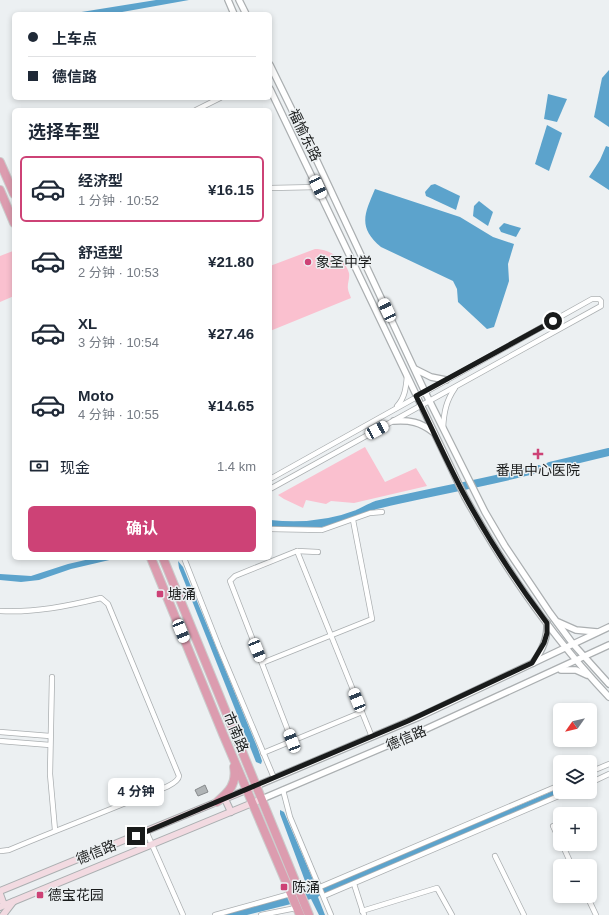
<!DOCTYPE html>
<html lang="zh">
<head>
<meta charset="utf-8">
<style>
	body { margin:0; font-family:Helvetica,"Noto Sans SC",sans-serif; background:#f2f2f3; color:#1f2937; height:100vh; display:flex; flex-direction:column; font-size:15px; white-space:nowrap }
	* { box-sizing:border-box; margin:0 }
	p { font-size:13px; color:#747a83 }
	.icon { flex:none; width:22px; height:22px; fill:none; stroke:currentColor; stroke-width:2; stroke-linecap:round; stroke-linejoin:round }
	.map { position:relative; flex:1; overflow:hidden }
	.details { position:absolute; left:12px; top:108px; width:260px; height:452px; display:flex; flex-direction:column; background:#fff; border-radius:6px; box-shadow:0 2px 6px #0003 }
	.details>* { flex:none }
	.guide { position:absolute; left:12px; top:12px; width:260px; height:88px; border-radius:6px; box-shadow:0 2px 6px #0003; display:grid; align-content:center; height:88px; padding:0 16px; background:#fff }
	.needle { width:26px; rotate:236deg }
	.buttons { position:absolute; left:553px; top:703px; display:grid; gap:8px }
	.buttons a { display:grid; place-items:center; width:44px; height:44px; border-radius:6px; background:#fff; box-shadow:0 2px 6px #0003; font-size:20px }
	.end { position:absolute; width:18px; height:18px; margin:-9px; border:5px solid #191b1b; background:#fff; box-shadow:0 0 0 2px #fff }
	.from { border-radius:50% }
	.bubble { position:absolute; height:28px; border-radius:6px; background:#fff; box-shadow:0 2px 6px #0003; font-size:13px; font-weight:700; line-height:28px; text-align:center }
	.car { position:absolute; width:12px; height:24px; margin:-12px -6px; border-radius:5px; box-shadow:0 0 3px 1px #0007; background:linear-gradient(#fff 24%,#345 0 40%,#fff 0 76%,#345 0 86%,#fff 0) }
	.guide b { display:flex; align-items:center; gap:14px; height:38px; font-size:15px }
	.guide b+b { border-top:1px solid #e0e1e3 }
	.guide i { width:10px; height:10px; background:#1f2937 }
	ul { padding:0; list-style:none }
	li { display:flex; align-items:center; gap:12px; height:66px; margin:0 8px 6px; padding:0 8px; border:2px solid transparent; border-radius:6px }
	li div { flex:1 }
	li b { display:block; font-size:15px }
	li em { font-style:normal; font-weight:700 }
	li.active { border-color:#cd4276 }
	li>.icon { width:36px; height:36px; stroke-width:1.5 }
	h2 { padding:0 16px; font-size:18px; line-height:48px }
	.pay { display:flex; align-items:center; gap:10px; height:44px; padding:0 16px; font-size:15px }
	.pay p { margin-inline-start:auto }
	.action { display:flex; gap:8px; margin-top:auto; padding:8px 16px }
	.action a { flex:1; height:46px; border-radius:6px; background:#cd4276; color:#fff; font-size:16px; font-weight:700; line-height:46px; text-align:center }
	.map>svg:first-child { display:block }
	.green { fill:#fac0cf }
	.water { fill:#5ca3cc }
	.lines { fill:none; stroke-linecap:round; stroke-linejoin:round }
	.river { stroke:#5ca3cc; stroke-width:8 }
	.building { fill:#b0b4b6; stroke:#86898b }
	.minor-casing { stroke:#abafb1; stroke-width:6 }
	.tertiary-casing { stroke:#abafb1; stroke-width:8 }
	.secondary-casing { stroke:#abafb1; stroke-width:8 }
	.trunk-casing { stroke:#cccdcd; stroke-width:10 }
	.minor { stroke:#fff; stroke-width:4.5 }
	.tertiary { stroke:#fff; stroke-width:5.5 }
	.secondary { stroke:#f2dae1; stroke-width:6 }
	.trunk { stroke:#dc9caf; stroke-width:8 }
	.route { stroke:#191b1b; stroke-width:5 }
	.poi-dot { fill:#cd4276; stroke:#ecf0f2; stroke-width:1.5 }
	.labels { text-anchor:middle; stroke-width:3; stroke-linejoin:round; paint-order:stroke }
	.street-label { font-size:14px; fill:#191b1b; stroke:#ecf0f2 }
	.poi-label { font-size:14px; fill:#191b1b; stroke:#ecf0f2; text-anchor:start }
</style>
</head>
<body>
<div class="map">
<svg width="609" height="915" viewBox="0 0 609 915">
	<rect width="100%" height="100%" fill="#ecf0f2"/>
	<g class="green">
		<path d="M315 249C329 249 345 259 349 273 350 279 347 284 348 289 348 291 350 295 351 298L270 331V266Z"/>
		<path d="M13 251 14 296 0 302V256Z"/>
		<path d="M365 447 385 482 416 468 427 486 354 503 331 501 326 504 306 500 303 508 284 499 278 495Z"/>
	</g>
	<g class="water">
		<path d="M156 0H189L111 14H69Z"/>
		<path d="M609 70V127L594 117 602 78Z"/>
		<path d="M548 94 567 99 557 122 544 119Z"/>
		<path d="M547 125 562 133 549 171 535 164Z"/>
		<path d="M606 146 609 147V190L589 177 600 160Z"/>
		<path d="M435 184 460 196 456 210 426 196 425 192 431 185Z"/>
		<path d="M375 189 460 217 493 237 514 244 508 264 509 281 494 327 487 329 458 302 457 289 453 281 381 247C357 227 365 213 375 189Z"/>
		<path d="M479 201 493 212 488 226 473 216 474 206Z"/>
		<path d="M504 223 521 228 516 237 501 232 499 228Z"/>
		<path d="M94 558H118L71 569 39 580 21 582 0 580V574L31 576 68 564Z"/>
		<path d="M178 561 183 567 258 749 262 761 261 764 256 762 179 568Z"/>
		<path d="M560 788V792H563L319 896 318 897 325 915H319L311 899 247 915H221L281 899 308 889 280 814V810L284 812 317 889H320Z"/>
	</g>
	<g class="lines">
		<g class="river">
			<path d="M550 466 609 452"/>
			<path d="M270 524C300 527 329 525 357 514 364 511 370 507 376 505 430 492 484 483 538 469"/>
		</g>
	</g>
	<path class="building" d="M205 785 208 792 198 796 195 790Z"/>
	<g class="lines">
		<defs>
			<g id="minor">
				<path d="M196 110 220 98"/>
				<path d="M270 188 318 187"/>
				<path d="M397 406C405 398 406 387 407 376"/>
				<path d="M443 428C444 412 446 401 455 388"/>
				<path d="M270 479 592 299H599L601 301V306L270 489"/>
				<path d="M270 529 322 530 370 513 382 512"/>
				<path d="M297 551 372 737"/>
				<path d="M184 558 219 647 274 778"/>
				<path d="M0 611C34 613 68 606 101 598L108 604 179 776C178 785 153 792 145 795 100 814 54 831 9 850L1 851"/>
				<path d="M262 663 372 619 353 520"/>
				<path d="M52 677 50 774 55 830"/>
				<path d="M0 732 50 736"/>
				<path d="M0 741 50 745"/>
				<path d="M292 741 230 581 235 576 297 551 318 552"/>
				<path d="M263 753 362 712"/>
				<path d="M590 772 609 764"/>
				<path d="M590 783 609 774"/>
				<path d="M283 790 290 817 331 915"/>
				<path d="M553 826 560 841"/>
				<path d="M146 831 183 915"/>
				<path d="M562 844 572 866"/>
				<path d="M495 856 524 915"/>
				<path d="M354 884 364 915"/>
				<path d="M320 887 560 785"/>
				<path d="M324 896 568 792"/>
				<path d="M587 896 596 915"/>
				<path d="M362 911 437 888 452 915"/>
				<path d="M215 915 290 894"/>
				<path d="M261 915 296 908"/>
			</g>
			<g id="tertiary">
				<path d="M228 0 234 14"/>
				<path d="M239 0 246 14"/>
				<path d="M270 65 317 161 425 392 485 512 505 546 550 613 573 644 609 684"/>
				<path d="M270 89 465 497C505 569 552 637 609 697"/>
				<path d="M415 369 431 377 446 380"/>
				<path d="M394 421C410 420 420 422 433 432"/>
				<path d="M558 622 576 630 597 632"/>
				<path d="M533 663C542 651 548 639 547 623"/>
				<path d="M561 670H576L587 675"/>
				<path d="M256 786 419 717 609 627"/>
				<path d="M262 799 424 730 609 645"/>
			</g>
			<g id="secondary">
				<path d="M225 799 231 812"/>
				<path d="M0 891 256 786"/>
				<path d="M0 894 4 905"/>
				<path d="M0 907 262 799"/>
				<path d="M3 915 13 902"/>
			</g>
			<g id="trunk">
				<path d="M0 162 14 194"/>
				<path d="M0 190 14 223"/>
				<path d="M151 558 223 734 300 915"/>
				<path d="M163 558 309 915"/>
				<path d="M217 802C229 792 237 784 234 767"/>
			</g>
		</defs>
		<use href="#minor" class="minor-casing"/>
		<use href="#tertiary" class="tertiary-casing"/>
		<use href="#secondary" class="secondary-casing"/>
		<use href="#trunk" class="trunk-casing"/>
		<use href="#minor" class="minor"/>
		<use href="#tertiary" class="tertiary"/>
		<use href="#secondary" class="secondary"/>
		<use href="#trunk" class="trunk"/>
	</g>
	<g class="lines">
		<path class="route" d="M136 836 408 721 532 663 544 643 547 633V623C517 583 490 542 466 498 448 465 433 430 416 396L553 321"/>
	</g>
	<g class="poi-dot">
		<circle cx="308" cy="262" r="4"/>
		<path d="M536 448h4v4h4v4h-4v4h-4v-4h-4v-4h4z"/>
		<rect x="156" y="590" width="8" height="8" rx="2"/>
		<rect x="280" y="883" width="8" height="8" rx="2"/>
		<rect x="36" y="891" width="8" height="8" rx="2"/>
	</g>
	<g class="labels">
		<g class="street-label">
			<text transform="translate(305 135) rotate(64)" y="5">福愉东路</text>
			<text transform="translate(236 732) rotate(67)" y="5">市南路</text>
			<text transform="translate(406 738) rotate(-23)" y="5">德信路</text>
			<text transform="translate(96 852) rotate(-22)" y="5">德信路</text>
		</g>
		<g class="poi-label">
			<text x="316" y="267">象圣中学</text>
			<text x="538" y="475" text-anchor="middle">番禺中心医院</text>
			<text x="168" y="599">塘涌</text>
			<text x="292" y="892">陈涌</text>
			<text x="48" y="900">德宝花园</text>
		</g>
	</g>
</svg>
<div class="buttons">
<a><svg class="needle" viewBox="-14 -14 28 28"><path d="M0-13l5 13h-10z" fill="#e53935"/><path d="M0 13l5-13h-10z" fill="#747a83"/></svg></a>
<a><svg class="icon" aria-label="layers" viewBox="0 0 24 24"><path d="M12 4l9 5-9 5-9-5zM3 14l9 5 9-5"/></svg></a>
<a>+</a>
<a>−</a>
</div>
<i class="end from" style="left:553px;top:321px"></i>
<i class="end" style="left:136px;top:836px"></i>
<div class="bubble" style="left:108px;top:778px;width:56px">4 分钟</div>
<i class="car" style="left:318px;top:187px;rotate:155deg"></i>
<i class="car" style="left:387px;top:310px;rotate:335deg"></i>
<i class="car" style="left:377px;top:430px;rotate:62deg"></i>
<i class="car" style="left:181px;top:631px;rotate:158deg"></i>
<i class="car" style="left:257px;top:650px;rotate:158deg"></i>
<i class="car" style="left:357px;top:700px;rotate:338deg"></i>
<i class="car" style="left:292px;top:741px;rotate:339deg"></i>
<div class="guide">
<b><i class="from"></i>上车点</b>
<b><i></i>德信路</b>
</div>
<section class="details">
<h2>选择车型</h2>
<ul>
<li class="active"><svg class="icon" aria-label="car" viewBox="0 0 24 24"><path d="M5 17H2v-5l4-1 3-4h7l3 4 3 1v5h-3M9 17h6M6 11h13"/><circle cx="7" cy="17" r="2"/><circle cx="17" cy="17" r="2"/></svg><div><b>经济型</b><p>1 分钟 · 10:52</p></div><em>¥16.15</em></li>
<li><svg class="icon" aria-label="car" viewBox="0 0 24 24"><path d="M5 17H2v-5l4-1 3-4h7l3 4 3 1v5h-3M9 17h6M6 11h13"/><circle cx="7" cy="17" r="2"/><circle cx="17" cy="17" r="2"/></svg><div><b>舒适型</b><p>2 分钟 · 10:53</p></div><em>¥21.80</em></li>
<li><svg class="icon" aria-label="car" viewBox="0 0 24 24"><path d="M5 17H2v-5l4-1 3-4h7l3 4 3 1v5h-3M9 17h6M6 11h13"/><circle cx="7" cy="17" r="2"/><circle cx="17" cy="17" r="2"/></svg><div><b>XL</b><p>3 分钟 · 10:54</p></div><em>¥27.46</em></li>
<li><svg class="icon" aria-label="car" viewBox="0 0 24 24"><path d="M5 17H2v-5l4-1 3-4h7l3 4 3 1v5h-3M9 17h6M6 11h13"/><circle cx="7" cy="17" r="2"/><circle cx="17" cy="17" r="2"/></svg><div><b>Moto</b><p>4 分钟 · 10:55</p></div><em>¥14.65</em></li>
</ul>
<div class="pay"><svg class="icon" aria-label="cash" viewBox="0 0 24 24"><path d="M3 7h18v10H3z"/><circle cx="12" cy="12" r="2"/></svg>现金<p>1.4 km</p></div>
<div class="action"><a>确认</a></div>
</section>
</div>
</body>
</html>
